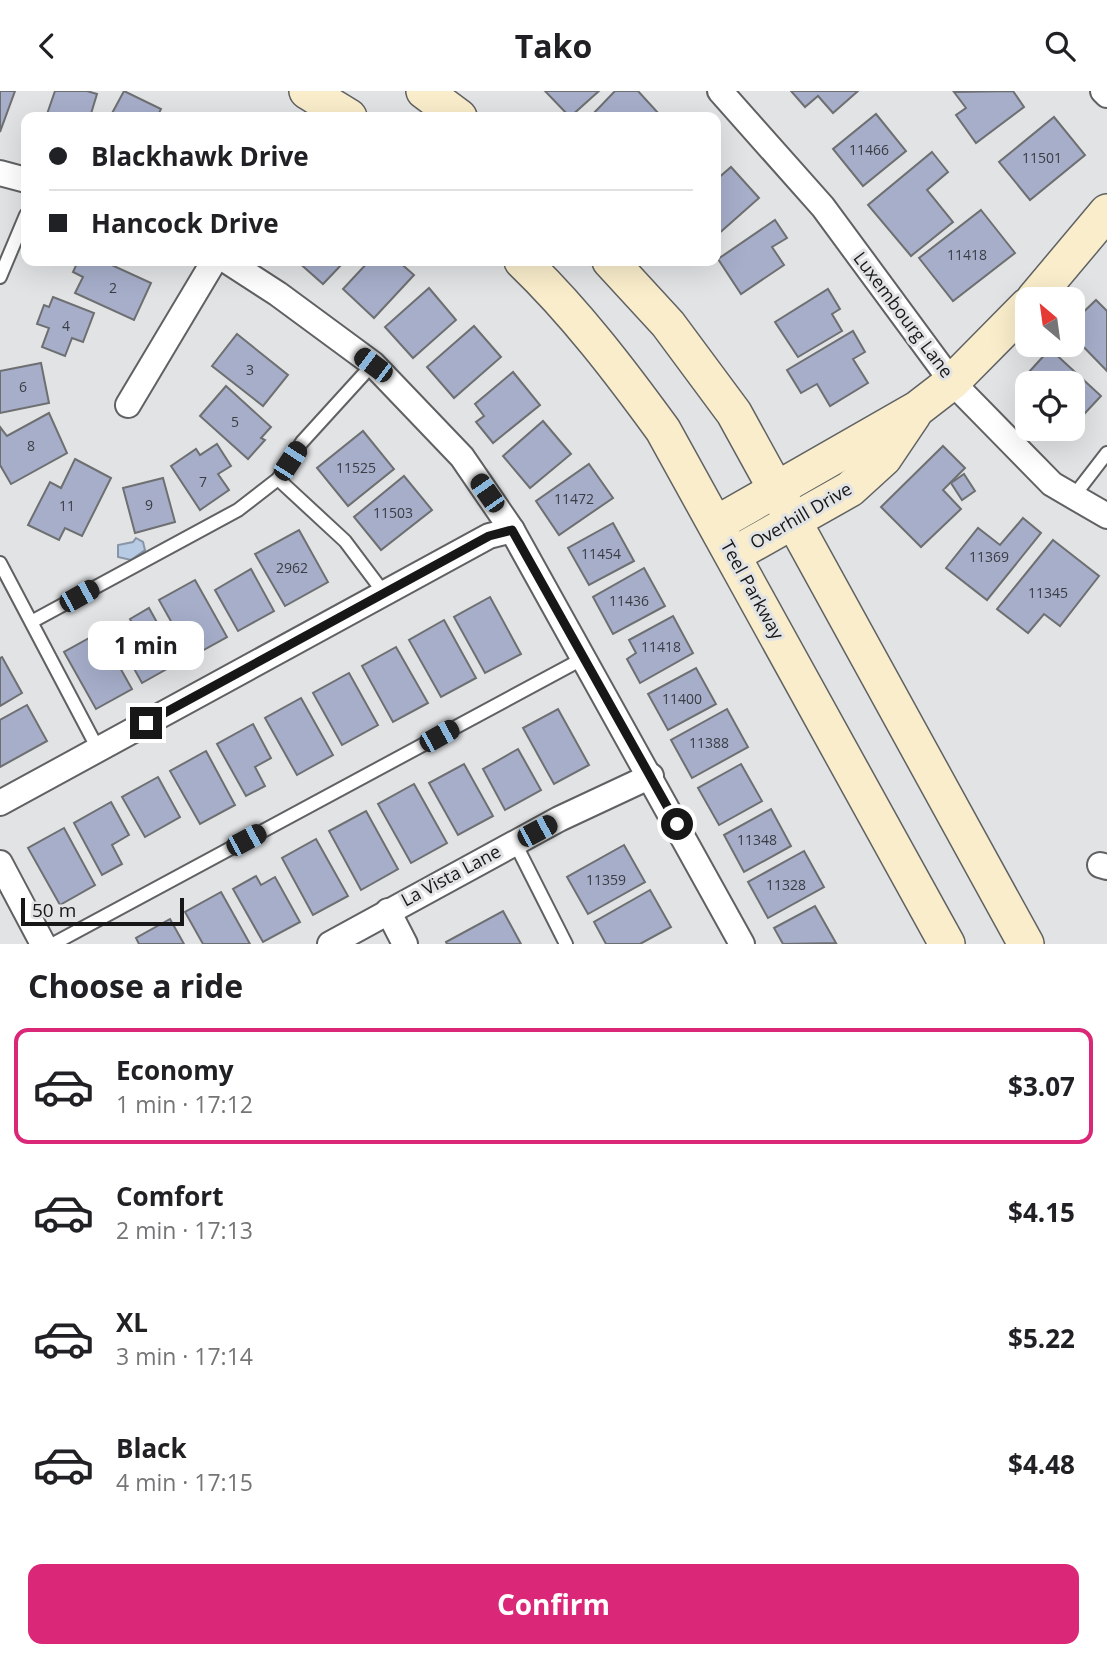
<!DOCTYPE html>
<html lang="en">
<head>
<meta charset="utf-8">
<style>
	body { margin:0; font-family:"Open Sans",sans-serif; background:#f2f2f2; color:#202124; height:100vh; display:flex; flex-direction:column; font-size:26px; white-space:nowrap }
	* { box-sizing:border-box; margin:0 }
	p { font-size:23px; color:#757577 }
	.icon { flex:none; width:38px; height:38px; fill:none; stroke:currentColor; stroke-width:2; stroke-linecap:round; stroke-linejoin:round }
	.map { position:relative; height:853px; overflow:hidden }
	.drawer { display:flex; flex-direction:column; background:#fff; flex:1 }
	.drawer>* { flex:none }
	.top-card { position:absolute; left:21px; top:21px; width:700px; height:154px; border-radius:14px; box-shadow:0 7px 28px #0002; display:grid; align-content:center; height:154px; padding:0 28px; background:#fff }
	.needle { width:46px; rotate:331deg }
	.controls { position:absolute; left:1015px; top:196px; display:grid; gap:14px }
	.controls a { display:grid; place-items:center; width:70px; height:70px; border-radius:14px; background:#fff; box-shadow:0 7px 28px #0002; font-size:35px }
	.scale { position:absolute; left:21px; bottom:18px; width:163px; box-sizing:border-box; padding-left:7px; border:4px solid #171718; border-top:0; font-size:19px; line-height:24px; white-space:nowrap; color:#171718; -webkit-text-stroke:5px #e2e3e5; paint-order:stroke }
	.end { position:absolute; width:32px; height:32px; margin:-16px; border:9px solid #171718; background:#fff; box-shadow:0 0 0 4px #fff }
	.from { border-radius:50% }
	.bubble { position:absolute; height:49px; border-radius:14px; background:#fff; box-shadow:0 7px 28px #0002; font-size:23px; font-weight:700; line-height:49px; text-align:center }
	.car { position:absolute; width:21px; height:42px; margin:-21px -10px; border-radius:9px; box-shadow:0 0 5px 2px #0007; background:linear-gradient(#222 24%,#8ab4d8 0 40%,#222 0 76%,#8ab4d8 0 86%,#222 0) }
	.top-card b { display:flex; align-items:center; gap:24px; height:66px; font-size:26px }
	.top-card b+b { border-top:2px solid #e0e0e0 }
	.top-card i { width:18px; height:18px; background:#202124 }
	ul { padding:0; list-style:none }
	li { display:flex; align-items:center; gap:21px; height:116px; margin:0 14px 10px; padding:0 14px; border:4px solid transparent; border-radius:14px }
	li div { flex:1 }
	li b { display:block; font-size:26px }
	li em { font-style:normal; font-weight:700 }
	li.selected { border-color:#db2777 }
	li>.icon { width:63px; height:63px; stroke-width:1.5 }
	h2 { padding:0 28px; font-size:32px; line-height:84px }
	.primary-button { display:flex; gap:14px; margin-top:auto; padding:14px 28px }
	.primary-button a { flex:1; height:80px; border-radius:14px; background:#db2777; color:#fff; font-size:28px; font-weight:700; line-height:80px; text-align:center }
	header { display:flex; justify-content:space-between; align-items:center; height:91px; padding:0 28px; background:#fff; font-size:32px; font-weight:700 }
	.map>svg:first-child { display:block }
	.water { fill:#b8cbe4; stroke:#8895a7; stroke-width:2 }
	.building { fill:#a6aeca; stroke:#6e6f71; stroke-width:2 }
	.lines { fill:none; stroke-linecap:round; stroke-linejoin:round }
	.lane-casing { stroke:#606162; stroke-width:16 }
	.street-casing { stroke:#606162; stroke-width:28 }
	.secondary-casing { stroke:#606162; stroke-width:38 }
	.lane { stroke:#fff; stroke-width:12 }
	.street { stroke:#fff; stroke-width:24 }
	.secondary { stroke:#f9edcb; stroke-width:35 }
	.route { stroke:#171718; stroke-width:9 }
	.labels { text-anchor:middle; stroke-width:6; stroke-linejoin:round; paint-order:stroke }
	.number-label { font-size:14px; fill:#3b3d44 }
	.street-label { font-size:18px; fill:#171718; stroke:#e2e3e5 }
</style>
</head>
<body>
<header><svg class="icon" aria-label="back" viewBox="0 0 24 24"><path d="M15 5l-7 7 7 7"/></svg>Tako<svg class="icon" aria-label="search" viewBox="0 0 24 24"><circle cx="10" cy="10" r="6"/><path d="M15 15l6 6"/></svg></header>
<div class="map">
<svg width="1107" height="853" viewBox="0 0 1107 853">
	<rect width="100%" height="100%" fill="#e2e3e5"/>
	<path class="water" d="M136 447 143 451 145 459 131 469 118 466V454L133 451Z"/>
	<g class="building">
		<path d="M0 0H15L0 41Z"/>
		<path d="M55 0H87L97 3 90 26H46Z"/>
		<path d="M124 0 161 18 157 26H110Z"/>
		<path d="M545 0H599L570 26Z"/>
		<path d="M615 0H638L660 24 657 26H590Z"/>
		<path d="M791 0H858L833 22 818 5 805 16Z"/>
		<path d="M1013 0 1024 16 976 52 956 24 966 17 954 1Z"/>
		<path d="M876 23 906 60 863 95 833 58Z"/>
		<path d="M1054 26 1085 64 1030 109 999 71Z"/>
		<path d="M932 61 948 81 927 99 953 131 911 165 868 114Z"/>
		<path d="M731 76 759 107 716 145V89Z"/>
		<path d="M981 119 1015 162 953 210 919 167Z"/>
		<path d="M775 129 787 147 772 156 784 174 741 203 718 168Z"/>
		<path d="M78 170H103L151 192 134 229 75 202 83 186 73 181Z"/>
		<path d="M297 170H345L323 193Z"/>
		<path d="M369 170H398L414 184 374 227 343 198Z"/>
		<path d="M429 197 456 229 413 267 385 236Z"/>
		<path d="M828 198 840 218 832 223 842 240 798 266 775 231Z"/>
		<path d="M53 206 94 222 83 251 72 247 65 265 42 256 49 237 37 233 44 214 49 216Z"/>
		<path d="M1096 209 1107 220V280L1073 245V231Z"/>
		<path d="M474 235 501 266 454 307 427 276Z"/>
		<path d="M853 240 865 261 853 268 868 292 830 315 817 293 801 302 787 279Z"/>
		<path d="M237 243 288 284 263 315 212 275Z"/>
		<path d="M1050 258 1101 305 1073 335V292H1027V301L1018 293Z"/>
		<path d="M41 272 49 312 0 322V280Z"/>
		<path d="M513 281 540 314 493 352 476 331 484 325 475 313Z"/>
		<path d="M226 295 271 336 261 347 265 349 248 368 200 325Z"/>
		<path d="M49 322 67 362 11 393 0 374V336L7 345Z"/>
		<path d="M543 330 571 363 530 397 503 365Z"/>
		<path d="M363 340 394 378 348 415 317 377Z"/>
		<path d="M217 353 231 375 218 383 229 399 200 419 171 375 196 358 200 364Z"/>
		<path d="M943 355 965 377 943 399 961 418 921 456 881 416Z"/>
		<path d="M75 368 111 387 82 445 65 437 59 449 28 434 50 391 61 397Z"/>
		<path d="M589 373 613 407 559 444 536 410Z"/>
		<path d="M964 383 975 400 962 409 951 392Z"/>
		<path d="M404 385 432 419 381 459 354 426Z"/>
		<path d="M163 387 175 431 135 442 123 397Z"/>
		<path d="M1023 427 1041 442 987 509 946 477 978 437 1000 454Z"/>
		<path d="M613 432 634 470 589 494 568 457Z"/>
		<path d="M299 439 328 491 285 515 255 463Z"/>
		<path d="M1053 449 1099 485 1060 535 1044 523 1028 542 997 518Z"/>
		<path d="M644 477 665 515 613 543 593 506Z"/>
		<path d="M251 478 274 520 238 540 215 499Z"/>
		<path d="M195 489 227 546 191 566 159 509Z"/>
		<path d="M490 506 521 563 485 582 454 526Z"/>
		<path d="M149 517 179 571 142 592 122 556 140 546 130 528Z"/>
		<path d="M673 525 693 562 640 592 627 568 636 562 629 549Z"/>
		<path d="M444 529 476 587 441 606 409 549Z"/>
		<path d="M100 541 132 598 96 618 64 561Z"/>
		<path d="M396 556 428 612 393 631 362 575Z"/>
		<path d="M2 566 22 602 0 615V567Z"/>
		<path d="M696 577 716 613 668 639 648 603Z"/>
		<path d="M349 582 378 634 342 654 313 602Z"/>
		<path d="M301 607 333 664 297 684 265 627Z"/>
		<path d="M27 614 47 650 0 676V629Z"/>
		<path d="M558 618 589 674 554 693 523 637Z"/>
		<path d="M727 618 748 656 692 687 671 649Z"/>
		<path d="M253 633 271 667 255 676 265 695 246 705 217 653Z"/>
		<path d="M518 658 541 699 505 719 483 678Z"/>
		<path d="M206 660 235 714 200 733 170 680Z"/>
		<path d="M464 673 493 725 458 744 429 692Z"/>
		<path d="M741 673 762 710 719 734 698 697Z"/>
		<path d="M158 686 180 726 145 746 122 706Z"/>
		<path d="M414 693 447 752 411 772 378 713Z"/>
		<path d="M111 711 129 744 112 754 122 773 102 784 74 732Z"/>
		<path d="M771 718 791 755 744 781 724 744Z"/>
		<path d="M366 720 398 778 361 799 329 740Z"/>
		<path d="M64 737 95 794 60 814 28 757Z"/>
		<path d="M316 748 348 805 313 824 282 767Z"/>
		<path d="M624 754 645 791 588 823 567 786Z"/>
		<path d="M804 760 824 796 768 827 748 791Z"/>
		<path d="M256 785 261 794 275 786 300 831 263 851 233 798Z"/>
		<path d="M650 799 671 836 640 853H606L594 831Z"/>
		<path d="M221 801 250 853H203L185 821Z"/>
		<path d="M815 815 836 852 783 853 774 837Z"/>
		<path d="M503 820 521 853H447L446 851Z"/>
		<path d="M170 828 184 853H139L136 847Z"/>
	</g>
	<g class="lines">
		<defs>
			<g id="lane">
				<path d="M0 186 26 124"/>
				<path d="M278 388 345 450 384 502"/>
				<path d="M1073 406 1107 362"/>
				<path d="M0 472 98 658"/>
				<path d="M33 530 238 419 278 388 302 351 373 273"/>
				<path d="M515 752 566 853"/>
				<path d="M53 853 584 567"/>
			</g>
			<g id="street">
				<path d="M720 0 823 116 952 291 1052 393 1107 425"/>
				<path d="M1103 0 1107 4"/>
				<path d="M0 82 26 89"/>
				<path d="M227 170 278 203 373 273 462 366 512 439 742 853"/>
				<path d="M128 314 214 170"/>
				<path d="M0 712 489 445 512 439"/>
				<path d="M0 772 43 853"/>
				<path d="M1100 774 1107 776"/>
				<path d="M388 820 405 853"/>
				<path d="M330 853 559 728 651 685"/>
			</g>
			<g id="secondary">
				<path d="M307 0 349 26"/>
				<path d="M424 0 459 26"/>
				<path d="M522 170C575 221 620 280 663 339L947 853"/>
				<path d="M610 170 668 233 734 322 1026 853"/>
				<path d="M1034 208 1107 121"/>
				<path d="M716 433 917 318 952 291 1027 215"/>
				<path d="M733 464 850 398 884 367 913 324"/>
			</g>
		</defs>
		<use href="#lane" class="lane-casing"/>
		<use href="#street" class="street-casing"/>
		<use href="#secondary" class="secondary-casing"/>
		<use href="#lane" class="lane"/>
		<use href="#street" class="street"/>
		<use href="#secondary" class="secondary"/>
	</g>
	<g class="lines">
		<path class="route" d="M146 632 489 445 512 439 677 733"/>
	</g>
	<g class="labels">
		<g class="number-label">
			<text x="869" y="64">11466</text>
			<text x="1042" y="72">11501</text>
			<text x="967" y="169">11418</text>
			<text x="113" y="202">2</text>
			<text x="66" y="240">4</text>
			<text x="250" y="284">3</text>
			<text x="23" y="301">6</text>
			<text x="235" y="336">5</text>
			<text x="31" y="360">8</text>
			<text x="356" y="382">11525</text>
			<text x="203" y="396">7</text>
			<text x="574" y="413">11472</text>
			<text x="149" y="419">9</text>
			<text x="67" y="420">11</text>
			<text x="393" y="427">11503</text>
			<text x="601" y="468">11454</text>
			<text x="989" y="471">11369</text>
			<text x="292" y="482">2962</text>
			<text x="1048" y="507">11345</text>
			<text x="629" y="515">11436</text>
			<text x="661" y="561">11418</text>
			<text x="682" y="613">11400</text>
			<text x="709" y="657">11388</text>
			<text x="757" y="754">11348</text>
			<text x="606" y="794">11359</text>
			<text x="786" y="799">11328</text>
		</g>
		<g class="street-label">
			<text transform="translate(903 224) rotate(53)" y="6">Luxembourg Lane</text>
			<text transform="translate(801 425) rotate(-30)" y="6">Overhill Drive</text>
			<text transform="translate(752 499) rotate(61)" y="6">Teel Parkway</text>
			<text transform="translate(451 785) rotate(-28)" y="6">La Vista Lane</text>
		</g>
	</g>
</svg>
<div class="controls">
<a><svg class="needle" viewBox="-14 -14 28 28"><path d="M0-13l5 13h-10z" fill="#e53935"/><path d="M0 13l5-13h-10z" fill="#757577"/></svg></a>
<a><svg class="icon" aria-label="locate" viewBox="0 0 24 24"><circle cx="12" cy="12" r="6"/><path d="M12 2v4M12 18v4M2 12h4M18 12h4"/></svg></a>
</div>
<div class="scale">50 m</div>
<i class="end from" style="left:677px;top:733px"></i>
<i class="end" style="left:146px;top:632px"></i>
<div class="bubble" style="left:88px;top:530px;width:116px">1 min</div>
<i class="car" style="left:373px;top:274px;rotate:307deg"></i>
<i class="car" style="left:290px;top:370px;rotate:33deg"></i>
<i class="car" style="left:487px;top:402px;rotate:325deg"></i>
<i class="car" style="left:79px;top:505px;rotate:61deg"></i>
<i class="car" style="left:439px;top:645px;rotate:61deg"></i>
<i class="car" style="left:537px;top:740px;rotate:62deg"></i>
<i class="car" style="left:246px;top:749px;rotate:62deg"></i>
<div class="top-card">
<b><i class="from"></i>Blackhawk Drive</b>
<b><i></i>Hancock Drive</b>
</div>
</div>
<section class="drawer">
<h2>Choose a ride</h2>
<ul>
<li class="selected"><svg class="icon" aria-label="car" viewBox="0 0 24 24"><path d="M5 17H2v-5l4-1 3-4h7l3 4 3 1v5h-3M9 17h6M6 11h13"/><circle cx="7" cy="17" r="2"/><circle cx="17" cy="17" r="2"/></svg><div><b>Economy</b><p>1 min · 17:12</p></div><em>$3.07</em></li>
<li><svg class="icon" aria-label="car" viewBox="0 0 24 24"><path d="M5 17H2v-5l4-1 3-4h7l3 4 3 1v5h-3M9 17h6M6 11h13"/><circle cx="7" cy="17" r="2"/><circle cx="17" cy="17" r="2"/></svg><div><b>Comfort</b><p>2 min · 17:13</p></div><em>$4.15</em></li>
<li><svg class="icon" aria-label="car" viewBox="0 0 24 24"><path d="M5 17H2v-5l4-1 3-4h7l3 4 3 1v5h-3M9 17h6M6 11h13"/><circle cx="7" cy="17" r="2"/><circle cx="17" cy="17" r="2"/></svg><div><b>XL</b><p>3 min · 17:14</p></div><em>$5.22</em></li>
<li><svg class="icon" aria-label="car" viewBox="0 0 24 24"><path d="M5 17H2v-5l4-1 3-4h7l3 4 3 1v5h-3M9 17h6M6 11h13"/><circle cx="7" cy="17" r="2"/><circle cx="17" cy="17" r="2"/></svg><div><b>Black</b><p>4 min · 17:15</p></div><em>$4.48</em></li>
</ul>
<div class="primary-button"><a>Confirm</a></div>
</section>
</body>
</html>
